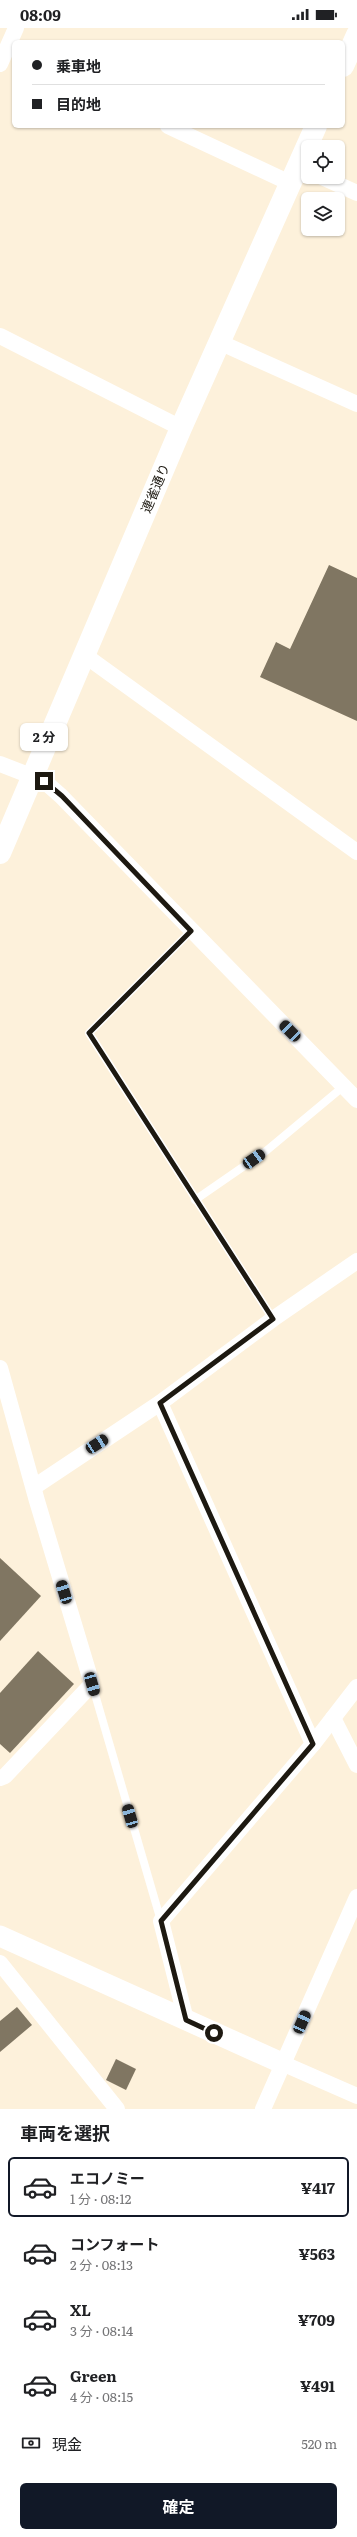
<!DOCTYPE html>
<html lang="ja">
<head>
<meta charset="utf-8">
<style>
	body { margin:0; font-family:Literata,"Noto Sans JP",serif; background:#f6f6f6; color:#202124; height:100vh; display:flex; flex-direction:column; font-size:15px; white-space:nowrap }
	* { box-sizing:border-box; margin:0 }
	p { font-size:13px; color:#757577 }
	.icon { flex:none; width:22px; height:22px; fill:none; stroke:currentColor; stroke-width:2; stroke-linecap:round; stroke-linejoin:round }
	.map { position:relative; height:2081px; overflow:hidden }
	.drawer { display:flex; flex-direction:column; background:#fff; flex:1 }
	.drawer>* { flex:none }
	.hud { position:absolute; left:12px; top:12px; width:333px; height:88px; border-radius:6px; box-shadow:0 1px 3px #0004; display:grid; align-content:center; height:88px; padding:0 20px; background:#fff }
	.buttons { position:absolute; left:301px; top:112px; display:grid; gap:8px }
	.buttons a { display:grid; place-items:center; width:44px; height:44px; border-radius:6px; background:#fff; box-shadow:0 1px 3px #0004; font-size:20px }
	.end { position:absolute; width:18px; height:18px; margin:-9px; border:5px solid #1d1911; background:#fff; box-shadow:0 0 0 2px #fff }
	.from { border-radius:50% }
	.bubble { position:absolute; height:28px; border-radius:6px; background:#fff; box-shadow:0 1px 3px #0004; font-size:13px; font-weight:700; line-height:28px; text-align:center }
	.car { position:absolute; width:12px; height:24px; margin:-12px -6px; border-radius:5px; box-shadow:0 0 3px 1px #0007; background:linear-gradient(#222 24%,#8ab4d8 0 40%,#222 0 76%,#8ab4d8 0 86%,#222 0) }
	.hud b { display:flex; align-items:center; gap:14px; height:38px; font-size:15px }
	.hud b+b { border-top:1px solid #e0e0e0 }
	.hud i { width:10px; height:10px; background:#202124 }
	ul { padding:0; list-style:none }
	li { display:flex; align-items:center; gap:12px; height:60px; margin:0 8px 6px; padding:0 12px; border:2px solid transparent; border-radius:6px }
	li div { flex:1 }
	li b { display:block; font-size:15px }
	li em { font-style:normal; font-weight:700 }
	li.active { border-color:#111827 }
	li>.icon { width:36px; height:36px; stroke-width:1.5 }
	h2 { padding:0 20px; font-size:18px; line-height:48px }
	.pay { display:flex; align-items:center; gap:10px; height:44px; padding:0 20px; font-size:15px }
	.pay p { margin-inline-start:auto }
	.button { display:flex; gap:8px; margin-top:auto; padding:8px 20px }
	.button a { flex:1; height:46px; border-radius:6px; background:#111827; color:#fff; font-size:16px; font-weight:700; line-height:46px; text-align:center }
	.status { display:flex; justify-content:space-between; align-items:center; height:28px; padding:0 20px; background:#fff; direction:ltr }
	.status svg { height:11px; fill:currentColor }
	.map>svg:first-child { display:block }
	.building { fill:#807662 }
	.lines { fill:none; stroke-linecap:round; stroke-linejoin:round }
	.service { stroke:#fff; stroke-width:8 }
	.minor { stroke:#fff; stroke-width:16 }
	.tertiary { stroke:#fff; stroke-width:21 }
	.secondary { stroke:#fff; stroke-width:22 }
	.route { stroke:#1d1911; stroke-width:5 }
	.labels { text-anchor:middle; stroke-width:3.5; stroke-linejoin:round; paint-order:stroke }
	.street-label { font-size:13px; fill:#1d1911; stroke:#fff }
</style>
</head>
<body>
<div class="status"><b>08:09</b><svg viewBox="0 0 49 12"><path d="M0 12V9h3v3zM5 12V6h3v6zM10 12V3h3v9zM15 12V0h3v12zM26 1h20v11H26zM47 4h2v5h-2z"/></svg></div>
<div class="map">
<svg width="357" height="2081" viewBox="0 0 357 2081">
	<rect width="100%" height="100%" fill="#fdf1db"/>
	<g class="building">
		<path d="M329 537 357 550V693L260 649 276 614 290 621Z"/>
		<path d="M0 1530 41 1568 0 1613Z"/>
		<path d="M38 1623 74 1656 10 1725 0 1716V1665Z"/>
		<path d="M17 1979 32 1997 0 2024V1993Z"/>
		<path d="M116 2031 136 2041 126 2062 106 2052Z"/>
	</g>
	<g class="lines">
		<g class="service">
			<path d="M191 903 89 1005 273 1291"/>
			<path d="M195 1172 266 1123 344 1058"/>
			<path d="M92 1656 161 1893"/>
		</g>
		<g class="minor">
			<path d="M0 36 16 0"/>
			<path d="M168 98 290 155"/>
			<path d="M322 149 357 165"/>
			<path d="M0 308 181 400"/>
			<path d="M219 314 357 376"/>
			<path d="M83 626 357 824"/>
			<path d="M0 736 44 753 61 768 357 1072"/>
			<path d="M0 1340 37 1473 92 1656 5 1748 0 1750"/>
			<path d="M160 1375 313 1716"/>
			<path d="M34 1459 160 1375 273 1291 357 1233"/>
			<path d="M333 1690 357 1737"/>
			<path d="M0 1935 117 2081"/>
			<path d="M186 1992 161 1893 313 1716 357 1659"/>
			<path d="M284 2036 357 2068"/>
			<path d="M263 2081 357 1869"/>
		</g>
		<path class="tertiary" d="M0 1908 284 2036"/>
		<g class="secondary">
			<path d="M343 38 357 7"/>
			<path d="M0 825 181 400 316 98"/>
		</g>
	</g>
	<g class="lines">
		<path class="route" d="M44 753 62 768 191 903 89 1005 273 1291 160 1375 313 1716 161 1893 186 1992 214 2005"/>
	</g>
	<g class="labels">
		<g class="street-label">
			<text transform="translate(155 460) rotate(-67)" y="5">連雀通り</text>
		</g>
	</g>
</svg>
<div class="buttons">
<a><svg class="icon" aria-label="locate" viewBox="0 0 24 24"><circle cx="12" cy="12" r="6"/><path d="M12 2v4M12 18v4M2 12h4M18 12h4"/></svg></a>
<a><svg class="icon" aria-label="layers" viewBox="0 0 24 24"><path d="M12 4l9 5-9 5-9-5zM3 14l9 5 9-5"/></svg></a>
</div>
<i class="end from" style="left:214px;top:2005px"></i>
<i class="end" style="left:44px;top:753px"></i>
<div class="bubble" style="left:20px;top:695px;width:48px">2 分</div>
<i class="car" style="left:290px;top:1003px;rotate:315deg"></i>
<i class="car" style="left:254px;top:1131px;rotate:55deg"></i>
<i class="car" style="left:97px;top:1416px;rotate:57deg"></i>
<i class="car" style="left:64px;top:1564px;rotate:343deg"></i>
<i class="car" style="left:92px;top:1656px;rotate:164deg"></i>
<i class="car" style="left:130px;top:1788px;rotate:344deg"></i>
<i class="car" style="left:302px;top:1994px;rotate:24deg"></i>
<div class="hud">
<b><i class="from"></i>乗車地</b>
<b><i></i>目的地</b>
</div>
</div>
<section class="drawer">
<h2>車両を選択</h2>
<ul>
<li class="active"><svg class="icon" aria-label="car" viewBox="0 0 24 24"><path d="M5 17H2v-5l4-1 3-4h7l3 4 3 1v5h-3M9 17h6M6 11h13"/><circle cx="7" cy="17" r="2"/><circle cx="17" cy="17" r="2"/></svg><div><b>エコノミー</b><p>1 分 · 08:12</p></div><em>¥417</em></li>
<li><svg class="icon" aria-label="car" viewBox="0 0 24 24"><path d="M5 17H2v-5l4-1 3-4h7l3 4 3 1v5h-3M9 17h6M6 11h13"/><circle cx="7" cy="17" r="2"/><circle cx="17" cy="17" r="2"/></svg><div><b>コンフォート</b><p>2 分 · 08:13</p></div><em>¥563</em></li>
<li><svg class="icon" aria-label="car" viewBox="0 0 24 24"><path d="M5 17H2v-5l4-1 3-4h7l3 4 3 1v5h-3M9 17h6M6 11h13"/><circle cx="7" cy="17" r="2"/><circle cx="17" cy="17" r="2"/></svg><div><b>XL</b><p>3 分 · 08:14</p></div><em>¥709</em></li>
<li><svg class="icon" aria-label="car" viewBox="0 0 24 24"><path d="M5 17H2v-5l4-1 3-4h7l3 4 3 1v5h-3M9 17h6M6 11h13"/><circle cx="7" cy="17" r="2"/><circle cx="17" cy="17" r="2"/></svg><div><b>Green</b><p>4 分 · 08:15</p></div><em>¥491</em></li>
</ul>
<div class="pay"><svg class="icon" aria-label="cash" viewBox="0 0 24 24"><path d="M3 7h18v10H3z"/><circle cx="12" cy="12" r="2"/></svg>現金<p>520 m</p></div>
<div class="button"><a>確定</a></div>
</section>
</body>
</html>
